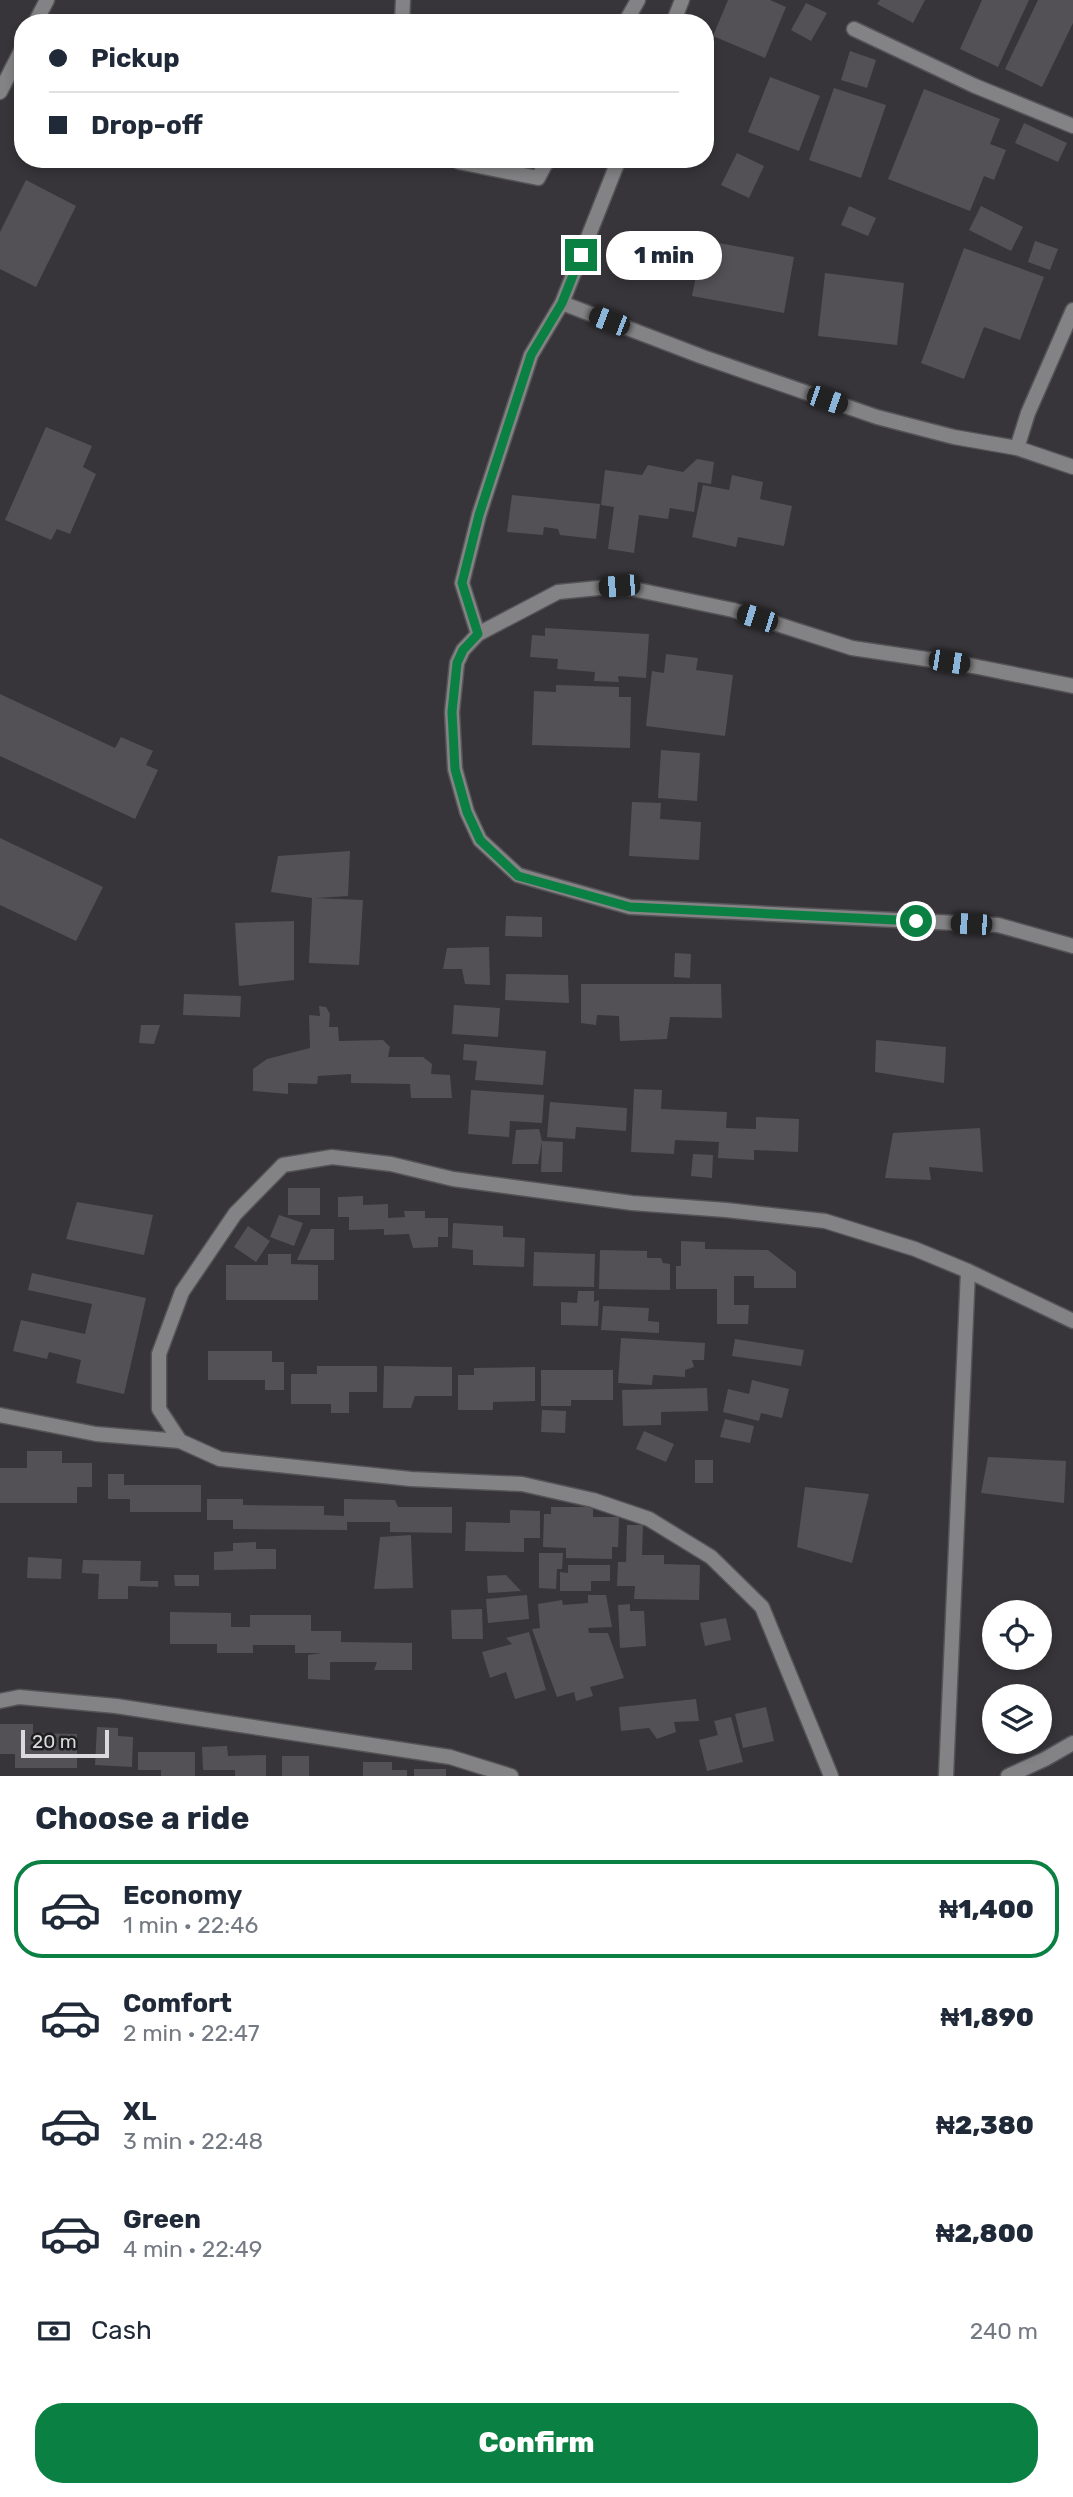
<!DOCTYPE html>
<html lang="en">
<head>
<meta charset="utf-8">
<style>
	body { margin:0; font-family:Rubik,sans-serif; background:#f2f2f3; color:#1f2937; height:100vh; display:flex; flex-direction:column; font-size:26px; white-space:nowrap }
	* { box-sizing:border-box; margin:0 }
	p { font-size:23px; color:#747a83 }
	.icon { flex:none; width:38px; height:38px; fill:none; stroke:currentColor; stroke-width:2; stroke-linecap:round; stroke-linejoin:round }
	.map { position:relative; height:1776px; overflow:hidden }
	.sheet { display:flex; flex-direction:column; background:#fff; flex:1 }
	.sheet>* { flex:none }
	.top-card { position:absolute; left:14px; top:14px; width:700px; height:154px; border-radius:28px; box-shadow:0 4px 10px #0003; display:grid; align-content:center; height:154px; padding:0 35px; background:#fff }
	.fabs { position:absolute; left:982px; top:1600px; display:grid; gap:14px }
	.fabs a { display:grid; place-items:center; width:70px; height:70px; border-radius:50%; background:#fff; box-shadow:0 4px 10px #0003; font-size:35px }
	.scale { position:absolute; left:21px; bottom:18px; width:88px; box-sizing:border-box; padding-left:7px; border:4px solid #dad9db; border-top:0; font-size:19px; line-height:24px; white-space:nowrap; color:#dad9db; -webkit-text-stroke:5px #1e1d1f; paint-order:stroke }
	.end { position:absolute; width:32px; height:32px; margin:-16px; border:9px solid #0b8043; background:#fff; box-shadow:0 0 0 4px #fff }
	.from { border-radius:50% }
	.bubble { position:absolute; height:49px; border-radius:24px; background:#fff; box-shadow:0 4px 10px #0003; font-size:23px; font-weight:800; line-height:49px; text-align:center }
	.car { position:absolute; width:21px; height:42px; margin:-21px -10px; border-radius:9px; box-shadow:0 0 5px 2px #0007; background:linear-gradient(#222 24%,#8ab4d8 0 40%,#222 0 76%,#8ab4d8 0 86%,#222 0) }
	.top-card b { display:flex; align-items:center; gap:24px; height:66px; font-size:26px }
	.top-card b+b { border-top:2px solid #e0e1e3 }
	.top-card i { width:18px; height:18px; background:#1f2937 }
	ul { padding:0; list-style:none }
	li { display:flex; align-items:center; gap:21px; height:98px; margin:0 14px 10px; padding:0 21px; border:4px solid transparent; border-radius:28px }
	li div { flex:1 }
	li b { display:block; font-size:26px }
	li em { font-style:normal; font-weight:800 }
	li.active { border-color:#0b8043 }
	li>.icon { width:63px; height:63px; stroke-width:1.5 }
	h2 { padding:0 35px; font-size:32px; line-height:84px }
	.pay { display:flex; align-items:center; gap:18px; height:77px; padding:0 35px; font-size:26px }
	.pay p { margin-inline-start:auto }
	.cta { display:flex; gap:14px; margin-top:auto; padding:14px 35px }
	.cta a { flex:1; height:80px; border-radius:28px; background:#0b8043; color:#fff; font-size:28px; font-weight:800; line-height:80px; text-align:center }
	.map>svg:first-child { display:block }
	.building { fill:#535155 }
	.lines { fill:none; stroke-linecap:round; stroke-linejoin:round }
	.service-casing { stroke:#545356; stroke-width:17 }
	.minor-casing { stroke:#545356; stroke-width:17 }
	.service { stroke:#838284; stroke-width:14 }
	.minor { stroke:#838284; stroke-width:14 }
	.route { stroke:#0b8043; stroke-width:9 }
</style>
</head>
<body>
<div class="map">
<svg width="1073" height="1776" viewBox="0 0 1073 1776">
	<rect width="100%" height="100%" fill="#373539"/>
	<g class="building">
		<path d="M728 0H770L786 7 765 58 713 36Z"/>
		<path d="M880 0H925L913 23 877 4Z"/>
		<path d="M982 0H1029L998 67 960 49Z"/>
		<path d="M1038 0H1073V23L1042 87 1005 69Z"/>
		<path d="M806 3 827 13 811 41 791 30Z"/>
		<path d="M850 51 876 60 867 88 841 80Z"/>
		<path d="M770 77 820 96 799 151 748 132Z"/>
		<path d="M834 88 886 105 861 178 809 160Z"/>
		<path d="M924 89 1000 119 990 144 1006 150 994 180 984 176 970 211 888 179Z"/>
		<path d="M1024 123 1067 143 1058 162 1015 143Z"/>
		<path d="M737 153 764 166 749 198 721 185Z"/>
		<path d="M26 180 76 206 36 287 0 269V232Z"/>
		<path d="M849 206 876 218 868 236 841 225Z"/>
		<path d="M981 206 1023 227 1011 251 969 230Z"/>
		<path d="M703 240 794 257 784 313 692 296Z"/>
		<path d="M1035 241 1058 249 1050 270 1028 262Z"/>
		<path d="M964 248 1044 277 1020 340 984 327 964 379 921 363Z"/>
		<path d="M825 273 904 283 897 345 818 336Z"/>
		<path d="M46 427 92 446 83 467 96 474 70 534 57 529 51 540 5 520Z"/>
		<path d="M697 459 714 462 711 484 698 482 694 512 670 508 668 519 639 515 634 553 608 549 614 507 601 505 605 470 642 475 648 465 683 472Z"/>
		<path d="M732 475 763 482 760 499 792 506 784 546 738 537 736 547 692 537 703 485 729 490Z"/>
		<path d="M512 495 600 504 596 539 560 535 558 529 544 527 543 535 507 532Z"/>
		<path d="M545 628 649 634 646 678 618 676 619 682 594 681 595 672 557 669 558 659 530 657 532 635 545 636Z"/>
		<path d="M666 654 698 658 696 670 733 675 725 736 646 726 652 671 664 673Z"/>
		<path d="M556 685 619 687V697H631L630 748 532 745 534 691 556 692Z"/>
		<path d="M0 694 115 748 121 737 153 751 146 765 158 770 135 819 0 756Z"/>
		<path d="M661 750 700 753 697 801 658 798Z"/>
		<path d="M632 802 661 803 660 819 701 822 699 860 629 856Z"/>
		<path d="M0 838 103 887 76 941 0 905Z"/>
		<path d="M350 851 348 896 316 898 363 900 359 965 309 963 312 898 271 892 278 856Z"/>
		<path d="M506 916 542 917V937L505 936Z"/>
		<path d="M294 921V980L239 986 235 923Z"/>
		<path d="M489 947 490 985 465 984 462 969H443L447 948Z"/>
		<path d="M675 953 691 954 690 978 674 977Z"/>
		<path d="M506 974 568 975 569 1003 505 1000Z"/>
		<path d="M581 984H721L722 1018 670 1017 667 1039 620 1041 619 1016 597 1015 596 1025 581 1023Z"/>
		<path d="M184 994 241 996 240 1017 183 1015Z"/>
		<path d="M454 1005 500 1008 498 1037 452 1034Z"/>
		<path d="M319 1006 326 1007 330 1014 329 1027H338L339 1041 383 1040 390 1047 388 1057H423L432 1064 431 1074 450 1075 452 1098H411L410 1084 351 1083V1074L318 1076 317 1084 288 1083V1094L253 1091V1069L267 1059 310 1048 309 1015 320 1016Z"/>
		<path d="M141 1025H160L154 1044 139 1043Z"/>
		<path d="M876 1040 946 1047 944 1083 875 1072Z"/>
		<path d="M464 1044 546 1051 543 1085 475 1080 477 1061 463 1060Z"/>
		<path d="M634 1089 662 1090 661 1109 727 1112 726 1128 756 1129V1117L799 1119 798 1152 754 1150V1160L718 1158 719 1142 675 1140 674 1154 631 1152Z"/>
		<path d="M471 1090 544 1095 542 1123 510 1121 509 1137 468 1134Z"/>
		<path d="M550 1102 627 1108 626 1131 576 1127 575 1139 547 1137Z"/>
		<path d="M980 1128 983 1172 929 1167 931 1180 885 1178 893 1133Z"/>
		<path d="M539 1129 542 1141 538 1164H512L516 1130Z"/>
		<path d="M542 1141 563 1142 562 1172H541Z"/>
		<path d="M693 1154 713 1155 712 1178 691 1176Z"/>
		<rect x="288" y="1188" width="32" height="27"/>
		<path d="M363 1196V1205L388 1204V1218L405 1217 404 1211H425V1218H448V1237H438V1247L413 1248 409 1234 384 1235V1229L349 1230V1217H338V1197Z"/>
		<path d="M77 1202 153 1215 144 1255 66 1239Z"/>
		<path d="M279 1215 303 1223 294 1246 270 1237Z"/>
		<path d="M453 1223 503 1226V1237L525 1238 524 1267 473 1265V1250L452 1248Z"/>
		<path d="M248 1226 270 1241 256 1262 234 1247Z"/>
		<path d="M311 1229H334V1260H297Z"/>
		<path d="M681 1241 705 1242V1249L768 1250 796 1272V1288H754V1276H734V1305H749L748 1324H717V1289H676V1266H681Z"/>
		<path d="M600 1250 647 1251V1258H661L663 1263 670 1264V1290L599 1289Z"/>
		<path d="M534 1252 595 1254 594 1287 533 1286Z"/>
		<path d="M268 1254H291V1264L318 1265V1300H226V1265H268Z"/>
		<path d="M32 1273 146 1298 124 1394 76 1383 81 1360 49 1352 47 1359 13 1351 21 1320 85 1334 92 1304 28 1290Z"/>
		<path d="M578 1291H594V1302L599 1300 598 1326 561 1325V1302L577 1303Z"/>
		<path d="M603 1306 649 1308 648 1321 659 1322V1333L601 1330Z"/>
		<path d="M621 1338 705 1343 704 1360H692L694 1367 685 1370V1377L653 1375 652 1385 618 1383Z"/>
		<path d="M735 1339 804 1350 801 1366 732 1356Z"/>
		<path d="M208 1351H272V1362H284V1390H265V1380H208Z"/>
		<path d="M317 1366H377V1392H349V1413H331V1404H291V1374H317Z"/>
		<path d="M384 1366 452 1367V1396H415L411 1408H383Z"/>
		<path d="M535 1367V1401L493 1402V1410H458V1375H474V1368Z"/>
		<path d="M541 1370H613V1400H571V1406H541Z"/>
		<path d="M752 1380 789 1389 782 1418 761 1413 759 1421 723 1412 728 1389 749 1394Z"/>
		<path d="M707 1388 708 1411 661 1412V1425L623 1426 622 1390Z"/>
		<path d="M542 1410 566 1411 565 1433 541 1432Z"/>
		<path d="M725 1419 754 1426 750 1443 720 1437Z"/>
		<path d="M644 1431 674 1444 666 1462 636 1449Z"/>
		<path d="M27 1451H62V1463H92V1487H77V1503H0V1468H27Z"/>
		<path d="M988 1457 1066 1461 1064 1503 981 1493Z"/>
		<rect x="695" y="1460" width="18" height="23"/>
		<path d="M108 1474H124V1485H201V1512H130V1499H108Z"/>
		<path d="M805 1487 869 1494 852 1563 797 1547Z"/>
		<path d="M207 1499H243V1505L324 1506V1515L344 1516V1499L395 1500 398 1507H452V1533L390 1532V1522H347V1530L233 1529V1520H207Z"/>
		<path d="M551 1507H593V1517H619L618 1547H612V1559L566 1558V1548L543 1547 544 1514H551Z"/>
		<path d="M510 1510 540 1511V1538H524V1552L465 1551 466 1522 510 1523Z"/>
		<path d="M627 1525H643L642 1555H664V1564L700 1565 699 1600 634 1599 635 1586H617L618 1562H626Z"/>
		<path d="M411 1535 413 1588 374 1589 380 1537Z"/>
		<path d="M256 1542V1549H276V1569L214 1570V1552L233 1551V1543Z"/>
		<path d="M539 1553H563L562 1569H557L556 1589 539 1588Z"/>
		<path d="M28 1557 62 1559 61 1579 27 1578Z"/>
		<path d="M83 1560 141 1561 140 1581H158V1587L128 1586V1599H98L99 1574 82 1573Z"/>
		<path d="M568 1565H610V1581H591V1591H560V1572L568 1573Z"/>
		<path d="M174 1575H199V1586H175Z"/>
		<path d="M506 1575 521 1591 488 1593 487 1576Z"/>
		<path d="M527 1595 529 1619 488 1623 486 1599Z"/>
		<path d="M588 1595H606L612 1627 588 1628 589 1633H608L624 1678 590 1687 593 1696 576 1701 574 1692 557 1697 532 1629 540 1628 538 1604 562 1600 563 1605 588 1603Z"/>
		<path d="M630 1604V1611H644L646 1646 620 1648 618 1605Z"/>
		<path d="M482 1609 483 1639H452L451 1610Z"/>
		<path d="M170 1612 231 1613V1627H250V1615H311V1631H341V1642L412 1643V1670H374L377 1662H330V1680L308 1679V1655L322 1653H295V1645H253V1653H217V1644H170Z"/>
		<path d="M726 1618 731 1640 705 1646 700 1623Z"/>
		<path d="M529 1632 546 1690 515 1699 506 1672 490 1678 482 1652 512 1644 506 1638Z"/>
		<path d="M696 1699 699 1721 674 1722 676 1732 657 1739 649 1728 621 1731 619 1707Z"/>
		<path d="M766 1707 774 1741 743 1748 735 1714Z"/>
		<path d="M731 1717 743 1762 707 1771 699 1740 718 1735 714 1721Z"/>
		<path d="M0 1724H33V1733L77 1734V1768H15V1754H0Z"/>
		<path d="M97 1727 118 1728V1736L133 1737 132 1767 95 1765Z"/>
		<path d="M227 1746 228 1756 266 1755V1776H235V1770H203L202 1747Z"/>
		<path d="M138 1752H195V1776H161V1770H138Z"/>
		<rect x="282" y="1756" width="27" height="20"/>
		<path d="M363 1762H392V1770H407V1776H363Z"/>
		<rect x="414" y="1769" width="32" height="7"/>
	</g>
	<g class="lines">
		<defs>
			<g id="service">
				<path d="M35 23 47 0"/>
				<path d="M402 23 403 0"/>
				<path d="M625 23 638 0"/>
				<path d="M0 92 23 47"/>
				<path d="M456 159 459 162 538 178 548 159"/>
			</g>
			<g id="minor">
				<path d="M673 23 682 0"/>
				<path d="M854 29 975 86 1073 126"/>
				<path d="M562 303 703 357 877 417 954 437 1017 448 1073 467"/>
				<path d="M1017 448 1028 413 1073 310"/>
				<path d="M478 634 462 583 479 515 531 355 562 303 619 159"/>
				<path d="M1073 686 973 666 852 648 733 610 619 586 558 592 478 634 463 650 457 663 452 712 455 769 467 812 480 840 518 875 630 907 998 925 1073 946"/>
				<path d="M0 1415 96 1434 180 1441"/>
				<path d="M0 1701 19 1697 116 1706 450 1757 511 1776"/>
				<path d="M831 1776 762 1607 711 1557 649 1519 593 1500 522 1484 411 1479 220 1459 180 1441 159 1409V1354L182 1292 235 1214 283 1165 332 1157 391 1164 453 1179 632 1203 726 1210 825 1221 915 1249 968 1271 1073 1321"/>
				<path d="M946 1776 968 1271"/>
				<path d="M1008 1776 1045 1759 1073 1743"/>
			</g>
		</defs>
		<use href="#service" class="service-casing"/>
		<use href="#minor" class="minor-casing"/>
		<use href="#service" class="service"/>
		<use href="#minor" class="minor"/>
	</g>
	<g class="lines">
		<path class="route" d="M581 255 562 303 531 355 479 515 462 583 478 634 463 650 457 663 452 712 455 769 467 812 480 840 518 876 630 907 916 921"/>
	</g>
</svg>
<div class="fabs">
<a><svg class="icon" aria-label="locate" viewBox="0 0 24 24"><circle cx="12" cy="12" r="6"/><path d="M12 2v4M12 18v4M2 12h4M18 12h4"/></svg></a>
<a><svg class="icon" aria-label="layers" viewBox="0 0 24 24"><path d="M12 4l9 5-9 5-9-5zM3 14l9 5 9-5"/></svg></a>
</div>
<div class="scale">20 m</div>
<i class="end from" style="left:916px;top:921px"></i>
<i class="end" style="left:581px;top:255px"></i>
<div class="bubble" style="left:606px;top:231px;width:116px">1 min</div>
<i class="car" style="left:609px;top:321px;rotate:291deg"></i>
<i class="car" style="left:827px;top:400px;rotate:109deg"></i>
<i class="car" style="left:619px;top:586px;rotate:265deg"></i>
<i class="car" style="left:757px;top:618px;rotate:288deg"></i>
<i class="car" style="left:949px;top:662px;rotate:99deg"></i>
<i class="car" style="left:971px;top:924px;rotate:273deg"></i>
<div class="top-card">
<b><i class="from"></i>Pickup</b>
<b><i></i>Drop-off</b>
</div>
</div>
<section class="sheet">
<h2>Choose a ride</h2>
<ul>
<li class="active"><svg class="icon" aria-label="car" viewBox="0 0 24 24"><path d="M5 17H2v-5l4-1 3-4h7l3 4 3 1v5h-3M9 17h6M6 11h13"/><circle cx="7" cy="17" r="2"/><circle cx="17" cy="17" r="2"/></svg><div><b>Economy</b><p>1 min · 22:46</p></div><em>₦1,400</em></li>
<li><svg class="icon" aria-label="car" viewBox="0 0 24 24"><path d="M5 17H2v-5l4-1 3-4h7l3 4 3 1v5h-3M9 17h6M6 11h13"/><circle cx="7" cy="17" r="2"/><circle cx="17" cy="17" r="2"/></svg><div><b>Comfort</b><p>2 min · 22:47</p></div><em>₦1,890</em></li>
<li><svg class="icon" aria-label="car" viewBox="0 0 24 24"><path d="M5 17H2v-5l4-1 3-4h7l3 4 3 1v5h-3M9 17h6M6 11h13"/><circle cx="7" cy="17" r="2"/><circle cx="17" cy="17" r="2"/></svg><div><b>XL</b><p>3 min · 22:48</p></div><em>₦2,380</em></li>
<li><svg class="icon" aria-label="car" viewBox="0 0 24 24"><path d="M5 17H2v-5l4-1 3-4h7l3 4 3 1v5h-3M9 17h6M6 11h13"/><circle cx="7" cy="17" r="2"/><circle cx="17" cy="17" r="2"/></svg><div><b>Green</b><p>4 min · 22:49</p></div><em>₦2,800</em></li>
</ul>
<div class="pay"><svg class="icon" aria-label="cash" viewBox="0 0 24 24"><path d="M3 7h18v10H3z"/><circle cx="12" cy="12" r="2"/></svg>Cash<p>240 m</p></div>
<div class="cta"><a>Confirm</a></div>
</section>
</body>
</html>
